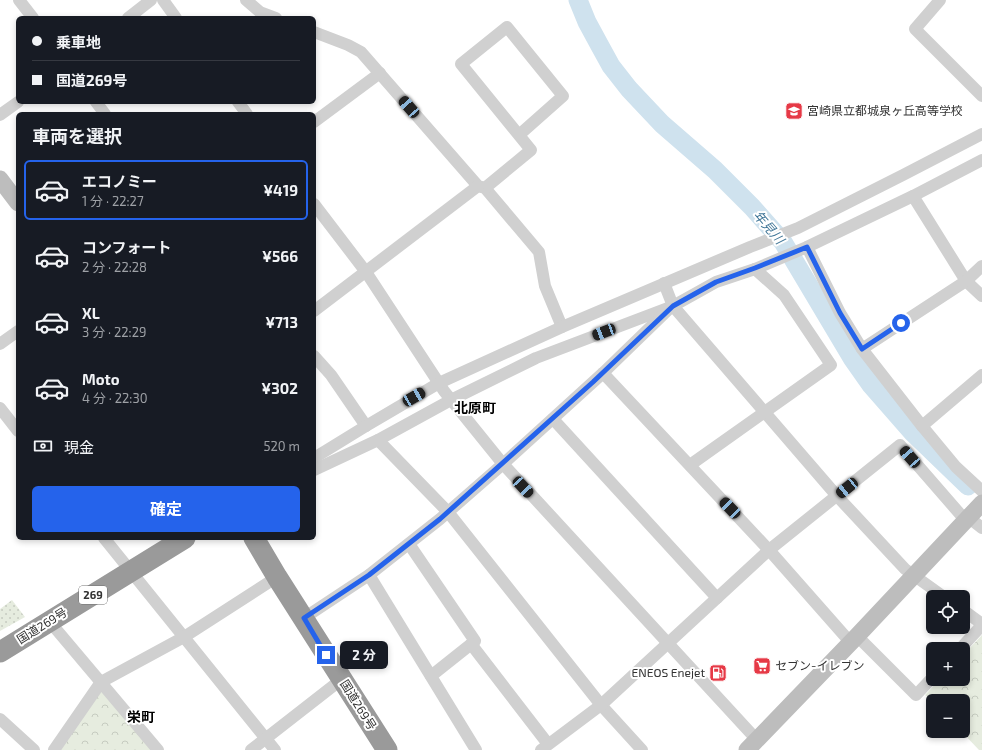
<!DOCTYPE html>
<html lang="ja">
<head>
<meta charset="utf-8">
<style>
	body { margin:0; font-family:"Exo 2","Noto Sans JP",sans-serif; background:#20242c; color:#f1f3f6; height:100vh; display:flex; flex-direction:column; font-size:15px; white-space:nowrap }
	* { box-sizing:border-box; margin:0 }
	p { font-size:13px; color:#9ea1a6 }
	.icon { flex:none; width:22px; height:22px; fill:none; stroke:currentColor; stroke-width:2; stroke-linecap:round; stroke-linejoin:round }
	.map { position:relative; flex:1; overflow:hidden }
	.panel { position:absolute; left:16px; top:112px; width:300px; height:428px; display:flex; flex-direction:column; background:#171b24; border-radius:6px; box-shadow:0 2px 6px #0003 }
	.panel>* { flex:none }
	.banner { position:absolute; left:16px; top:16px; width:300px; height:88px; border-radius:6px; box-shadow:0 2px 6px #0003; display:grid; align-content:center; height:88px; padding:0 16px; background:#171b24 }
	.buttons { position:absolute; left:926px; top:590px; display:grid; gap:8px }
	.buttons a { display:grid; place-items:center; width:44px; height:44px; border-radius:6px; background:#171b24; box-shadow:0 2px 6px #0003; font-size:20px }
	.end { position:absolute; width:18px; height:18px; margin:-9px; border:5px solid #2563eb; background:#fff; box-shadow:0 0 0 2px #fff }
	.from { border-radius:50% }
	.bubble { position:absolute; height:28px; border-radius:6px; background:#171b24; box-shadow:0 2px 6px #0003; font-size:13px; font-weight:700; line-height:28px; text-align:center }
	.car { position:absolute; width:12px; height:24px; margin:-12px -6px; border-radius:5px; box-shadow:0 0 3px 1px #0007; background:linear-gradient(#222 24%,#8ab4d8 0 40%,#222 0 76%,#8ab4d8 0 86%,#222 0) }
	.banner b { display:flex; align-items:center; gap:14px; height:38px; font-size:15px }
	.banner b+b { border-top:1px solid #363941 }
	.banner i { width:10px; height:10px; background:#f1f3f6 }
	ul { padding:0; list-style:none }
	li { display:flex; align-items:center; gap:12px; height:60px; margin:0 8px 6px; padding:0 8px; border:2px solid transparent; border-radius:6px }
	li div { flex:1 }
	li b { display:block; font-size:15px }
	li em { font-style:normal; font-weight:700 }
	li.on { border-color:#2563eb }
	li>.icon { width:36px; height:36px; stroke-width:1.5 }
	h2 { padding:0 16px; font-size:18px; line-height:48px }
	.pay { display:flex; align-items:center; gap:10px; height:44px; padding:0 16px; font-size:15px }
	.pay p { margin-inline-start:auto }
	.action { display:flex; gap:8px; margin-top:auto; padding:8px 16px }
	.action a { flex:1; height:46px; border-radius:6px; background:#2563eb; color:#fff; font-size:16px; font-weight:700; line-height:46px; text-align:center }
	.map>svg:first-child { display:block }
	.park { fill:url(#park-crowns) }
	.garden { fill:url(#garden-dots) }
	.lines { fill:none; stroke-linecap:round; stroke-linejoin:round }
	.river { stroke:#cfe2ee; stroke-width:19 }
	.street { stroke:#d0d0d0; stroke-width:12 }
	.secondary { stroke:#bdbdbd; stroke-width:17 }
	.highway { stroke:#9a9a9a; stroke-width:21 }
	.route { stroke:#2563eb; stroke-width:5 }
	.labels { text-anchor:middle; stroke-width:4; stroke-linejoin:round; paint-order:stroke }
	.shield { fill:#fff; stroke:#707070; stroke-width:1 }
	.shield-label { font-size:11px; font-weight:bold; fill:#333 }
	.poi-label { font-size:12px; fill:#333; stroke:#fff; text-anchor:start }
	.street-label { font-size:12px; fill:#333; stroke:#fff }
	.water-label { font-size:13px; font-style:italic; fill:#3f7597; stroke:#fff }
	.quarter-label { font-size:14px; font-weight:bold; fill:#000; stroke:#fff }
</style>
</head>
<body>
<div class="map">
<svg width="982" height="750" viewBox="0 0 982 750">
	<defs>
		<pattern id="park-crowns" width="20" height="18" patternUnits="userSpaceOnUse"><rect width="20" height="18" fill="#e6ecdf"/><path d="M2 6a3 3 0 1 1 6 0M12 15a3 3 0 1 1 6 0" fill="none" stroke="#c6cbc0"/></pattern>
		<pattern id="garden-dots" width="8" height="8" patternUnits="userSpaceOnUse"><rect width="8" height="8" fill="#e6ecdf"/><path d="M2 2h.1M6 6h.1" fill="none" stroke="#c6cbc0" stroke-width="1.8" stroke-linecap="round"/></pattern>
	</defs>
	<rect width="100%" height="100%" fill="#fff"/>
	<g class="park">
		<path d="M982 635V750H979L961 731H963V701H933V702L925 695 940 679H963V655Z"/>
		<path d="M101 682 158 750H54Z"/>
	</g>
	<path class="garden" d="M12 600 25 617 0 631V609Z"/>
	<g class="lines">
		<path class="river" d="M578 0 587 22 600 46 611 66 629 89 662 124 715 170 752 207 783 242 852 358 871 385 913 433 968 486"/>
		<g class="street">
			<path d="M19 0 33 18"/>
			<path d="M163 0 176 18"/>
			<path d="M246 0 260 12 276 18"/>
			<path d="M940 0 915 29 982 96"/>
			<path d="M128 18 151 0"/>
			<path d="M314 32 348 45 361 52 478 186 485 188 539 252 545 286 562 327"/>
			<path d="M96 102 105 114"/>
			<path d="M238 102 247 114"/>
			<path d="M0 115 18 102"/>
			<path d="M314 122 380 73"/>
			<path d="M485 188 531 150 461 64 507 27 563 96 519 135"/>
			<path d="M913 196 966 281 982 296"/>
			<path d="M314 204 366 272 444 391 503 464 757 740"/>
			<path d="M807 247 840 313 862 349 922 426 956 467 982 491"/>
			<path d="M664 283 673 306 837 496 905 569 944 597"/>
			<path d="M314 311 478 186"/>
			<path d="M0 344 18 331"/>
			<path d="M862 349 966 281 982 266"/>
			<path d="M314 356 331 375 366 426"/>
			<path d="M603 373 769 550 851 643"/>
			<path d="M0 408 18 431"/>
			<path d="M553 419 717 598"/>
			<path d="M922 426 982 375"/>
			<path d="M378 440 448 512 601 705 642 750"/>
			<path d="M314 458 366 426 439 383 562 327 750 247 798 228 903 175 982 134"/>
			<path d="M690 465 831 365 784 295 755 269"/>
			<path d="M314 470 378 440 451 400 536 358 673 306 716 282 755 269 807 247 913 196 982 160"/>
			<path d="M104 538 275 750"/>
			<path d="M409 544 475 641 431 676"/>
			<path d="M369 575 476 750"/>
			<path d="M963 610 982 624"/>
			<path d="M304 618 369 575 440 519 503 464 603 373 669 309"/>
			<path d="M50 622 158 750"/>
			<path d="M857 636 916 695 933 677"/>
			<path d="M471 644 548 744"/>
			<path d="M960 649 982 625"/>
			<path d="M0 719 34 750"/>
			<path d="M54 750 101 682 184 637 277 577"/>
			<path d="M251 750 342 679"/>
			<path d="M541 750 601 705 769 550 900 445 960 514 968 517 982 528"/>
		</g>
		<g class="secondary">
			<path d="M0 179 18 203"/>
			<path d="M747 750 857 636 982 503"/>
		</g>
		<g class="highway">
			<path d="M254 538 277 577 387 750"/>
			<path d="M0 652 185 538"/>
		</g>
	</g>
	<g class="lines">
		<path class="route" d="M326 655 304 618 369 575 440 519 593 382 673 306 716 282 755 268 807 247 840 313 862 349 901 323"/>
	</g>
	<defs>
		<symbol id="school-square" viewBox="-11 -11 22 22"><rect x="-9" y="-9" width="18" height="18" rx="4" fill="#e63946" stroke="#fff"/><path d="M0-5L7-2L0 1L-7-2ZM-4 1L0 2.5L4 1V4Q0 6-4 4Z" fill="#fff"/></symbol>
		<symbol id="supermarket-square" viewBox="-11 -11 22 22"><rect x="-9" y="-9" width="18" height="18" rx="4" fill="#e63946" stroke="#fff"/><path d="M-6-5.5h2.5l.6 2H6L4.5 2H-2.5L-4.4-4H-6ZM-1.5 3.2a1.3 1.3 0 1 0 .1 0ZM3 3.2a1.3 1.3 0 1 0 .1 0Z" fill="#fff"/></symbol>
		<symbol id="fuel-square" viewBox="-11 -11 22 22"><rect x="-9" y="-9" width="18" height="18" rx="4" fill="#e63946" stroke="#fff"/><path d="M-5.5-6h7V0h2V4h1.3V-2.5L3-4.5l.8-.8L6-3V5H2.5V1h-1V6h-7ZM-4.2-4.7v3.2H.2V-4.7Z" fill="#fff"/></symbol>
	</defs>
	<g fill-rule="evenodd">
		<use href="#school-square" x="784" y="101" width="20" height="20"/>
		<use href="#supermarket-square" x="752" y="656" width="20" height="20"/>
		<use href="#fuel-square" x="708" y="663" width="20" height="20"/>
	</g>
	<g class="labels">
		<rect class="shield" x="79" y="586" width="28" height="18" rx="3"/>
		<g class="shield-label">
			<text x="93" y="599">269</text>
		</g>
		<g class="poi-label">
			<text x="807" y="115">宮崎県立都城泉ヶ丘高等学校</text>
			<text x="775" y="670">セブン-イレブン</text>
			<text x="705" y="677" text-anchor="end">ENEOS Enejet</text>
		</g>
		<g class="street-label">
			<text transform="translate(42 626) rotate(-32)" y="4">国道269号</text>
			<text transform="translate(358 705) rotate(58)" y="4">国道269号</text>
		</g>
		<g class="water-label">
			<text transform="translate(769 227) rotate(49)" y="5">年見川</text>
		</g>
		<g class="quarter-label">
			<text x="475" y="413">北原町</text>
			<text x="141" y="722">栄町</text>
		</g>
	</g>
</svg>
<div class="buttons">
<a><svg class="icon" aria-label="locate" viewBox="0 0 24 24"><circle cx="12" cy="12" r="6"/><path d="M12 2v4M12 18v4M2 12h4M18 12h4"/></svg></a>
<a>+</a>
<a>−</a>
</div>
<i class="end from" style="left:901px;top:323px"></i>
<i class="end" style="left:326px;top:655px"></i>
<div class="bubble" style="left:340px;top:641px;width:48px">2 分</div>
<i class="car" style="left:409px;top:107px;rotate:319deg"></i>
<i class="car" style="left:604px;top:332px;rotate:249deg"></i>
<i class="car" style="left:414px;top:397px;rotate:60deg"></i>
<i class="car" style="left:910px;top:457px;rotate:319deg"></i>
<i class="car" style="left:523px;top:487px;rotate:137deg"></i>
<i class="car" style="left:847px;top:488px;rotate:231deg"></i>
<i class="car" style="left:730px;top:508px;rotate:316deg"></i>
<div class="banner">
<b><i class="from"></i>乗車地</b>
<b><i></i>国道269号</b>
</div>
<section class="panel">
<h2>車両を選択</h2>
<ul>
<li class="on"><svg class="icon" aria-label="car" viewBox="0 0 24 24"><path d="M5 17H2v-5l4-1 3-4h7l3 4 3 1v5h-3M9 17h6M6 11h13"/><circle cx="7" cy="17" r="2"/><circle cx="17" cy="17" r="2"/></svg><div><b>エコノミー</b><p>1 分 · 22:27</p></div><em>¥419</em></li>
<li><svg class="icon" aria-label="car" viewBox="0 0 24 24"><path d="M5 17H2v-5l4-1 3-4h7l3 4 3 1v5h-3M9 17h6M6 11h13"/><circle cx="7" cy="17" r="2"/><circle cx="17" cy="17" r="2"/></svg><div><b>コンフォート</b><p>2 分 · 22:28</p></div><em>¥566</em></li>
<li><svg class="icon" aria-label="car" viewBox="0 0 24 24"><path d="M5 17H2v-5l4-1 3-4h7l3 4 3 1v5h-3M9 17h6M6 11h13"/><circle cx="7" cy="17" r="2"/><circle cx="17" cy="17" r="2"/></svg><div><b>XL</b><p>3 分 · 22:29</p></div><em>¥713</em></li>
<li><svg class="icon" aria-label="car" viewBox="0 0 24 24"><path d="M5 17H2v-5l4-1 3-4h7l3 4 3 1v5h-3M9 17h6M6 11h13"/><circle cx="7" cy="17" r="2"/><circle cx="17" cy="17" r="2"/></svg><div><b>Moto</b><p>4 分 · 22:30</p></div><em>¥302</em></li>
</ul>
<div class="pay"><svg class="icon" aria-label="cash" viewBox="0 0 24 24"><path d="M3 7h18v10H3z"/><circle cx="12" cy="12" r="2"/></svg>現金<p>520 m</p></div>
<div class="action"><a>確定</a></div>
</section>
</div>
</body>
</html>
